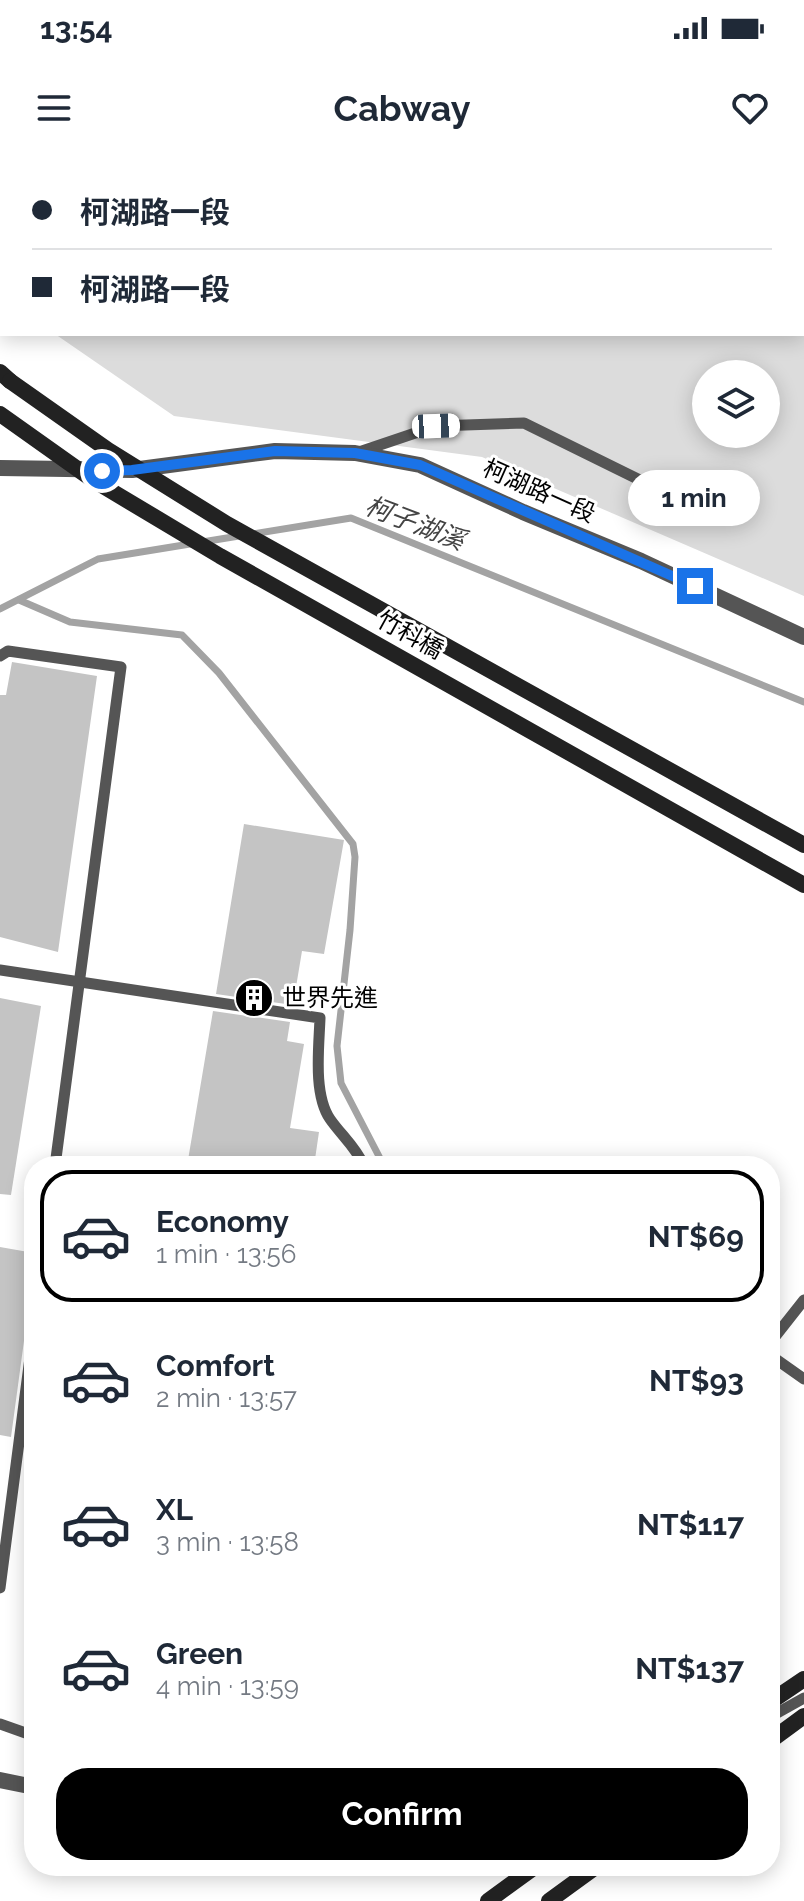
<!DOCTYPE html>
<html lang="en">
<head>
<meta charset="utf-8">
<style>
	body { margin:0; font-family:Raleway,"Noto Sans TC",sans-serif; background:#f2f2f3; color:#1f2937; height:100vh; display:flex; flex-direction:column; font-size:30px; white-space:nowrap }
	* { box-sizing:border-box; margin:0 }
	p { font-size:26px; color:#747a83 }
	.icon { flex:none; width:44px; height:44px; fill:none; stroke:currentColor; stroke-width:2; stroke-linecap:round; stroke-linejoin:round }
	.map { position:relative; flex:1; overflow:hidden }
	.details { position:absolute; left:24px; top:996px; width:756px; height:720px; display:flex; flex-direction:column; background:#fff; border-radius:32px; box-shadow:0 4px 20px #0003 }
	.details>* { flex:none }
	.hud { position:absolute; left:0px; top:0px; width:804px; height:176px; box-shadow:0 4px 20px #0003; display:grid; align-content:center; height:176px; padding:0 32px; background:#fff }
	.fabs { position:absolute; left:692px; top:200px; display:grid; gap:16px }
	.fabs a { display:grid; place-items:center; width:88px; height:88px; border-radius:50%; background:#fff; box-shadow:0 4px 20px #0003; font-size:40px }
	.end { position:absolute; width:36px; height:36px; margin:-18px; border:10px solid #1a73e8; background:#fff; box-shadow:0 0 0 4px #fff }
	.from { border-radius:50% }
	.bubble { position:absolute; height:56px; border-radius:28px; background:#fff; box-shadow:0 4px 20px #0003; font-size:26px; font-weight:700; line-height:56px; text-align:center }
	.car { position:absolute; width:24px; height:48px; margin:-24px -12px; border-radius:10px; box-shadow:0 0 6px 2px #0007; background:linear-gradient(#fff 24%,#345 0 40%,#fff 0 76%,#345 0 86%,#fff 0) }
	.hud b { display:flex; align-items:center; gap:28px; height:76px; font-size:30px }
	.hud b+b { border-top:2px solid #e0e1e3 }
	.hud i { width:20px; height:20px; background:#1f2937 }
	ul { padding:14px 0 0; list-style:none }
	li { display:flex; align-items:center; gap:24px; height:132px; margin:0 16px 12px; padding:0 16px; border:4px solid transparent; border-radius:32px }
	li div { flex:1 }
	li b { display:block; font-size:30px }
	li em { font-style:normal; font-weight:700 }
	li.selected { border-color:#000 }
	li>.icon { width:72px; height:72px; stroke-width:1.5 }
	.primary-button { display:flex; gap:16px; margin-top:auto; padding:16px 32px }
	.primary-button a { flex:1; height:92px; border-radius:32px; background:#000; color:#fff; font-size:32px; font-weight:700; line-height:92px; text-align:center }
	.status { display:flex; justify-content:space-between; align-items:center; height:56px; padding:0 40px; background:#fff; direction:ltr }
	.status svg { height:22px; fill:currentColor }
	header { display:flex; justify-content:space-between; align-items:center; height:104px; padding:0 32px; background:#fff; font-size:36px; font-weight:700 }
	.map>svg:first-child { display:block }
	.green { fill:#dcdcdc; fill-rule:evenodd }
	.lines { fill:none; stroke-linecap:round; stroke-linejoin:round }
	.stream { stroke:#a3a3a3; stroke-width:7 }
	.building { fill:#c4c4c4 }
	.lane { stroke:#555; stroke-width:11 }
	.street { stroke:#555; stroke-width:16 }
	.secondary { stroke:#222; stroke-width:16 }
	.secondary-bridge { stroke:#222; stroke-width:16 }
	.route { stroke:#1a73e8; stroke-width:10 }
	.labels { text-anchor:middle; stroke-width:6; stroke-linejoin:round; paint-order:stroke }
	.street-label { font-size:24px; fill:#000; stroke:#fff }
	.poi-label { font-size:24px; fill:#000; stroke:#fff; text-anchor:start }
	.water-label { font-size:26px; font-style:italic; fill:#444; stroke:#fff }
</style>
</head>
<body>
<div class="status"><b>13:54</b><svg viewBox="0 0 49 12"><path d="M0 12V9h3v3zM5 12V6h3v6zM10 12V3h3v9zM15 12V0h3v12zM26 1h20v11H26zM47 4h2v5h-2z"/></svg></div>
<header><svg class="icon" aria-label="menu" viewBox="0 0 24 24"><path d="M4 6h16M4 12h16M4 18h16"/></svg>Cabway<svg class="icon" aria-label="heart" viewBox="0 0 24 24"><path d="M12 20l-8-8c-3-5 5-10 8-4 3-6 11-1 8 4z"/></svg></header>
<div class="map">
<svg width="804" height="1741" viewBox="0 0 804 1741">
	<rect width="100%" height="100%" fill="#fff"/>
	<path class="green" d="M0 0H804V436L482 297 174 256 55 174H802V2H2V137ZM706 214H766V274H706Z"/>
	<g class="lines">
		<g class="stream">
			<path d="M252 374 351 358 804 542"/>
			<path d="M19 440 70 462 182 475 219 513 353 684 355 697 350 770 337 886 341 923 384 1006"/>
			<path d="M0 449 98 399 239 376"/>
		</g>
	</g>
	<g class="building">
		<path d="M12 502 97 516 58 792 0 777V535H6Z"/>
		<path d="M244 664 344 680 324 794 302 791 293 845 216 834Z"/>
		<path d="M0 838 41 846 11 1035 0 1034Z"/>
		<path d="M213 851 290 862 287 881 304 884 290 968 319 972 314 1006H187Z"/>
		<path d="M0 1087 34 1093V1159L28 1161 26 1166 11 1277 0 1275Z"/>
	</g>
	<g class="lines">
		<g class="lane">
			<path d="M359 292 436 266 524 263 656 328"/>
			<path d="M0 496 8 491 121 507 55 1006"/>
			<path d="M0 810 320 858C319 887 313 934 330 959 341 975 356 987 364 1006"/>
			<path d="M770 1183 804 1140"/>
			<path d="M770 1195 804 1219"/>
			<path d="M0 1428 34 1167"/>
			<path d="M770 1557 804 1538"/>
			<path d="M0 1564 34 1576"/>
		</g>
		<g class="street">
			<path d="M0 308 132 310 275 291 355 293 420 305 523 352 641 401 804 477"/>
			<path d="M0 1620 34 1627"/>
		</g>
		<g class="secondary">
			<path d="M0 212 10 221"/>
			<path d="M770 1581 804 1556"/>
			<path d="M488 1741 536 1706"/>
			<path d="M549 1741 597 1706"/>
		</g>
		<g class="secondary-bridge">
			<path d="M10 221 108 290 227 364 804 685"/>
			<path d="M0 254 93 320 220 396 804 725"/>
			<path d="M770 1542 804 1519"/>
		</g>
	</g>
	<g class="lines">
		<path class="route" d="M102 311 132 310 275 291 355 293 420 305 695 426"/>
	</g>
	<defs>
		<symbol id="building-disc" viewBox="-11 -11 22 22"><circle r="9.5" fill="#000" stroke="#fff"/><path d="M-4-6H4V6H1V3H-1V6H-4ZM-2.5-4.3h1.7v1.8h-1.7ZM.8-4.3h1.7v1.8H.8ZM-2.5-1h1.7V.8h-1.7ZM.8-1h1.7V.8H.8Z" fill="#fff"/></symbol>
	</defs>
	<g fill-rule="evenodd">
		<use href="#building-disc" x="232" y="816" width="44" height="44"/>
	</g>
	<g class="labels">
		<g class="street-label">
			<text transform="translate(539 331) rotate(24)" y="8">柯湖路一段</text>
			<text transform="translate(410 475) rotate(29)" y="8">竹科橋</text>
		</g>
		<g class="poi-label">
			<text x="282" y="846">世界先進</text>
		</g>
		<g class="water-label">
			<text transform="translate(415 363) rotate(21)" y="9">柯子湖溪</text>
		</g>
	</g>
</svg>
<div class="fabs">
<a><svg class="icon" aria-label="layers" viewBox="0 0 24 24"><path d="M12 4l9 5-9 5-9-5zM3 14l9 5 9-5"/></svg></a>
</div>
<i class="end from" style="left:102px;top:311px"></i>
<i class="end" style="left:695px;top:426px"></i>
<div class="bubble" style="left:628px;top:310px;width:132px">1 min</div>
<i class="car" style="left:436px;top:266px;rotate:88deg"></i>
<div class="hud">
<b><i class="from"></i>柯湖路一段</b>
<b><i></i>柯湖路一段</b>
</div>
<section class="details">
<ul>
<li class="selected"><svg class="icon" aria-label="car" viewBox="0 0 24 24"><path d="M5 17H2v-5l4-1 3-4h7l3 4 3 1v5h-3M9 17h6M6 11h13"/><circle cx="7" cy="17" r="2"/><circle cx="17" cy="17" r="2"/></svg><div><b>Economy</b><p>1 min · 13:56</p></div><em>NT$69</em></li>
<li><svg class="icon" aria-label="car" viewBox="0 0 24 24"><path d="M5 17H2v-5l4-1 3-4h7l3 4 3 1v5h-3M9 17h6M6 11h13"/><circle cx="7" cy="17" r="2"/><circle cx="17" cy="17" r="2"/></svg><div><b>Comfort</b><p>2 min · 13:57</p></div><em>NT$93</em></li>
<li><svg class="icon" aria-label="car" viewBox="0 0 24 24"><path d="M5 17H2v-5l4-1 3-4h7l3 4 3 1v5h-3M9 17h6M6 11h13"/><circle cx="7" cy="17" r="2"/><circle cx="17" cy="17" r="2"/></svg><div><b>XL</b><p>3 min · 13:58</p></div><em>NT$117</em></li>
<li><svg class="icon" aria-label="car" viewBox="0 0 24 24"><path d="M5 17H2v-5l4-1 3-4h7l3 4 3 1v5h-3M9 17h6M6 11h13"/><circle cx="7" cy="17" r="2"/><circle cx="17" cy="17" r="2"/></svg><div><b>Green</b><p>4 min · 13:59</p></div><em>NT$137</em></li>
</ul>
<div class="primary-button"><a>Confirm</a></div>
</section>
</div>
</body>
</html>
